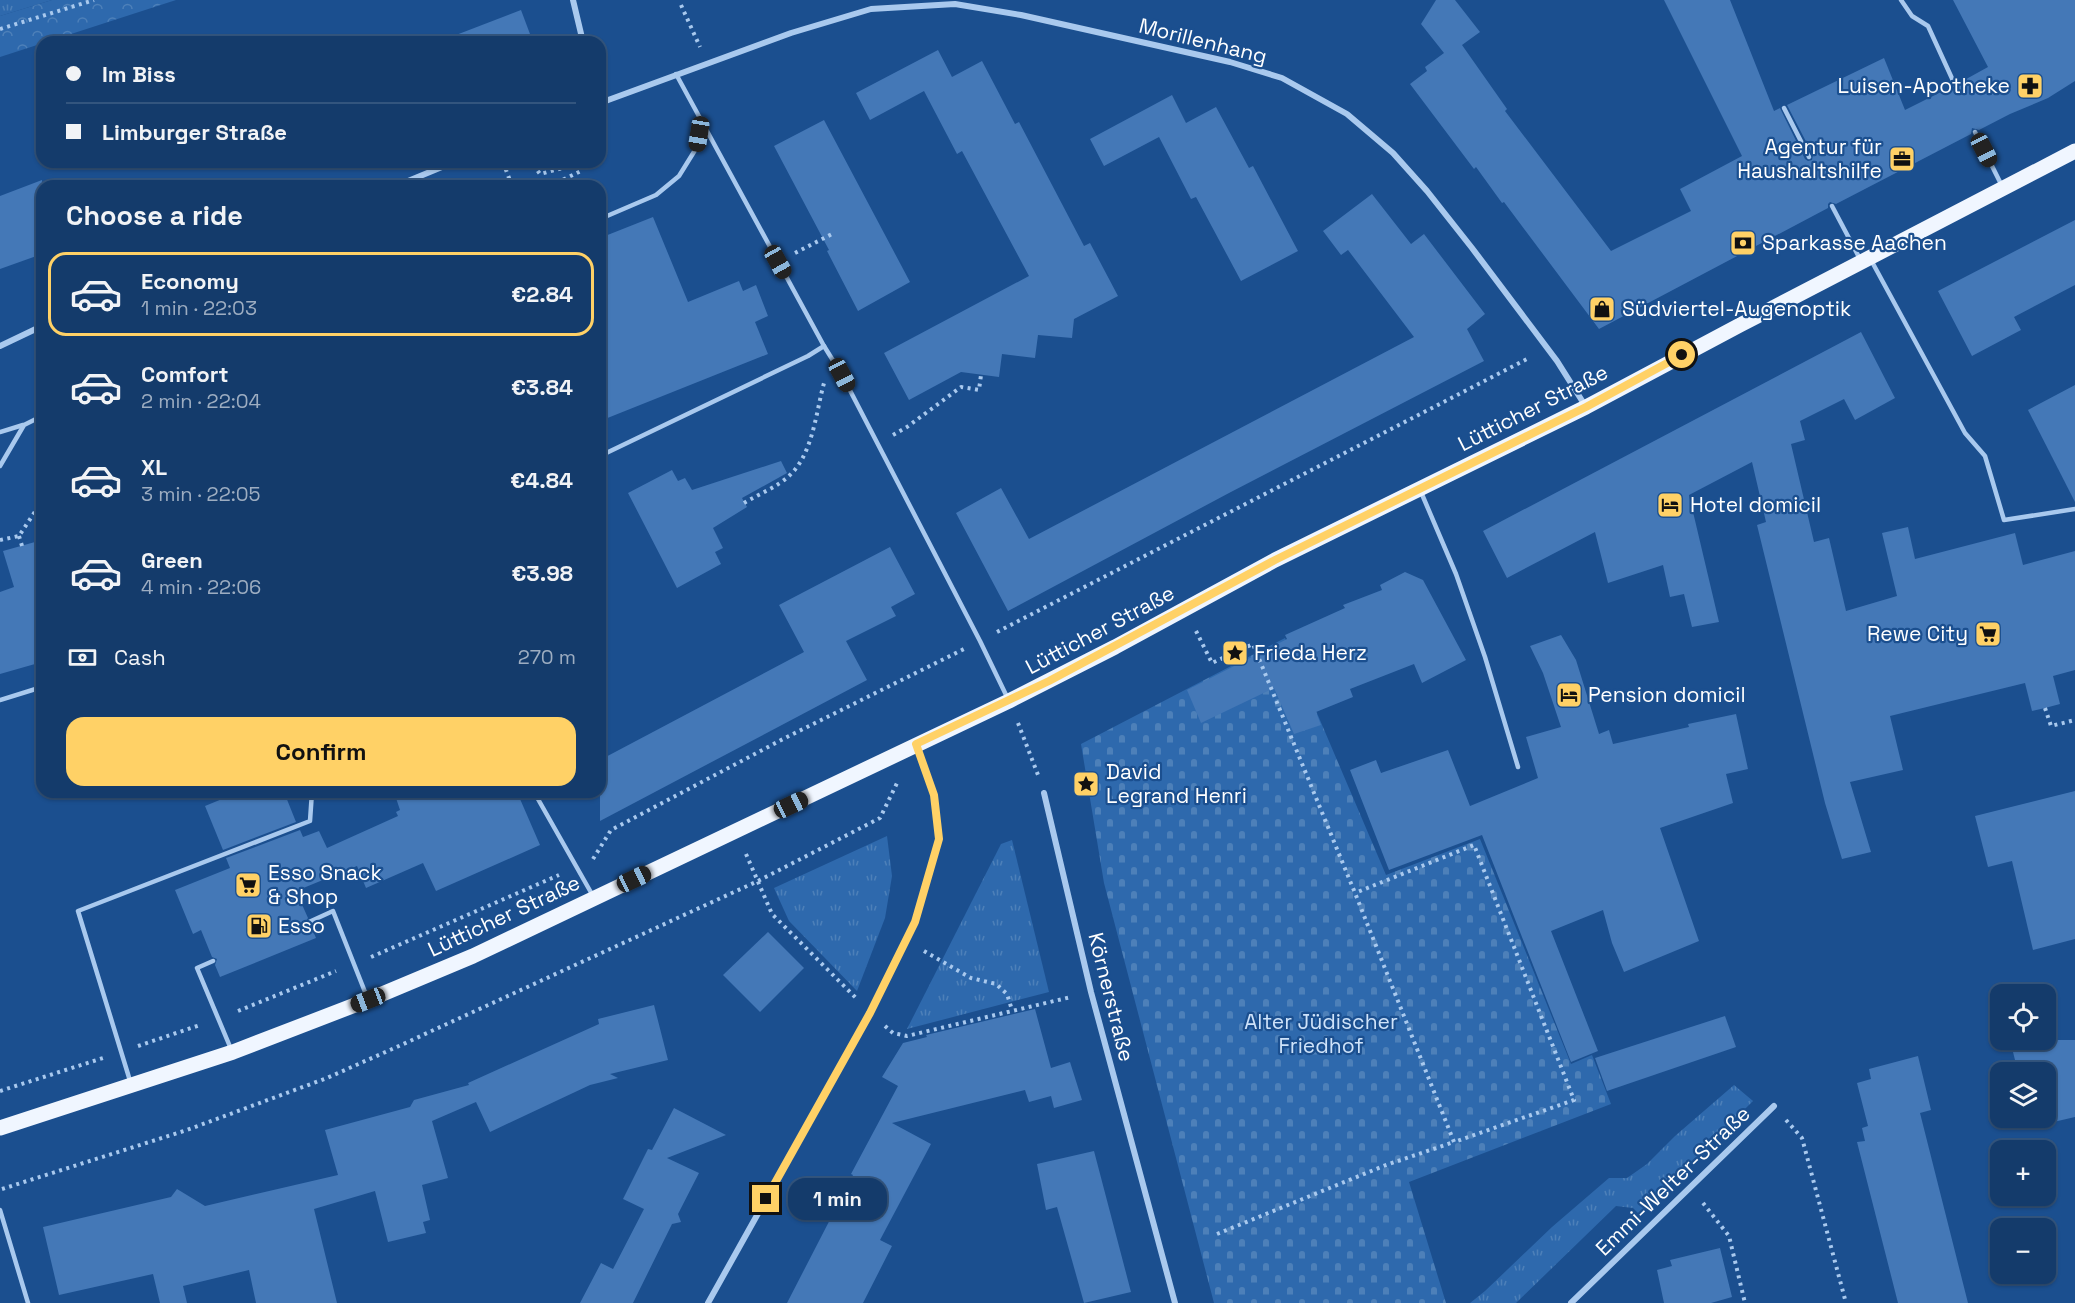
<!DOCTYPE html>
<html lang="en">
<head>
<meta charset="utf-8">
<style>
	body { margin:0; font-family:"Space Grotesk",sans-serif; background:#214673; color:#f1f3f6; height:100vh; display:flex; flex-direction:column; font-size:22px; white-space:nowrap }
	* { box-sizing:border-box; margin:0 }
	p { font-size:20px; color:#9dadc1 }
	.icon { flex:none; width:33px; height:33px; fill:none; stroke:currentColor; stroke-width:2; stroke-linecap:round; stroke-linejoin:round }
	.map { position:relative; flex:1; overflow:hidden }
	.details { position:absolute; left:36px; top:180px; width:570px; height:618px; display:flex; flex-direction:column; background:#143b6b; border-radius:18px; box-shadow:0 2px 4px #0004,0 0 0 2px #33557e }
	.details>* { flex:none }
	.hud { position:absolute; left:36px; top:36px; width:570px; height:132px; border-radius:18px; box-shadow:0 2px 4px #0004,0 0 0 2px #33557e; display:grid; align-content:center; height:132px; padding:0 30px; background:#143b6b }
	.tools { position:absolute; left:1990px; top:984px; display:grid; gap:12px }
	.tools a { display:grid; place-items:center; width:66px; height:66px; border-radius:12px; background:#143b6b; box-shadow:0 2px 4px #0004,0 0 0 2px #33557e; font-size:30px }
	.end { position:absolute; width:27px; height:27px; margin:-14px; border:8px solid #ffd166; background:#111; box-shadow:0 0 0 3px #111 }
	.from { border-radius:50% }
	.bubble { position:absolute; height:42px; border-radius:18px; background:#143b6b; box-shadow:0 2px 4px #0004,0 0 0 2px #33557e; font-size:20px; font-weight:800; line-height:42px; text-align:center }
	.car { position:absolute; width:18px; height:36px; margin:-18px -9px; border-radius:8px; box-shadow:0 0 4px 2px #0007; background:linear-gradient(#222 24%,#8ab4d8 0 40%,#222 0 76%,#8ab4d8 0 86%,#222 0) }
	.hud b { display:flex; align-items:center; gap:21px; height:57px; font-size:22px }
	.hud b+b { border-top:2px solid #33557e }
	.hud i { width:15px; height:15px; background:#f1f3f6 }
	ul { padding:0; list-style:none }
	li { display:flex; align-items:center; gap:18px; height:84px; margin:0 12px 9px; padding:0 18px; border:3px solid transparent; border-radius:18px }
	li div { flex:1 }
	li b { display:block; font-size:22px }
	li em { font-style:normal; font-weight:800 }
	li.selected { border-color:#ffd166 }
	li>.icon { width:54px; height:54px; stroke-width:1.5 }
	h2 { padding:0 30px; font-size:27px; line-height:72px }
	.pay { display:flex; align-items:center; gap:15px; height:66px; padding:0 30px; font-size:22px }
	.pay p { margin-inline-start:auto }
	.primary-button { display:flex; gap:12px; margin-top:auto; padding:12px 30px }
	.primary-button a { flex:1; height:69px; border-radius:18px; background:#ffd166; color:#111; font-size:24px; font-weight:800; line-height:69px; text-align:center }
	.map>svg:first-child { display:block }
	.grass { fill:url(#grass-tufts) }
	.forest { fill:url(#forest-crowns) }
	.cemetery { fill:url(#cemetery-stones) }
	.building { fill:#4478b7 }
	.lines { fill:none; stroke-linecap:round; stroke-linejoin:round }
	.path { stroke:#a9c9ee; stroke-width:4; stroke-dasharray:3 4.5; stroke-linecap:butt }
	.lane { stroke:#a9c9ee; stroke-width:4.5 }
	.street { stroke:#a9c9ee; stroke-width:6 }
	.primary { stroke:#f0f6ff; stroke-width:15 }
	.route { stroke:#ffd166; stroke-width:8 }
	.labels { text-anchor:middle; stroke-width:4.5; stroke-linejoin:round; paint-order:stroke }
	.street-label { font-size:21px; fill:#fff; stroke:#1b4f8f }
	.poi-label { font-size:21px; fill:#fff; stroke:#1b4f8f; text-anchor:start }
	.park-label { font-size:21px; fill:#cfe3fa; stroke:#1b4f8f }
</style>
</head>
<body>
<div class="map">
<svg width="2075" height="1303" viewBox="0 0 2075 1303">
	<defs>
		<pattern id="grass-tufts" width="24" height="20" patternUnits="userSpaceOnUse" patternTransform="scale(1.5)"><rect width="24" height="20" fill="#2e69ad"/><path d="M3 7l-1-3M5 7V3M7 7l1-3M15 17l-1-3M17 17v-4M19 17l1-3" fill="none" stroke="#4d80b9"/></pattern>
		<pattern id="forest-crowns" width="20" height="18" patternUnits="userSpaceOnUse" patternTransform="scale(1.5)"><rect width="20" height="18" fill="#2e69ad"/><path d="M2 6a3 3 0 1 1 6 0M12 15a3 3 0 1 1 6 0" fill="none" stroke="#4d80b9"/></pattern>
		<pattern id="cemetery-stones" width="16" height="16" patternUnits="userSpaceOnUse" patternTransform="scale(1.5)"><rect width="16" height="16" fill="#2e69ad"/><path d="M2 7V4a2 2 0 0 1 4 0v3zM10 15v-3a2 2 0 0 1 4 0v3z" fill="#4d80b9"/></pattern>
	</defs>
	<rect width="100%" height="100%" fill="#1b4f8f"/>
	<g class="grass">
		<path d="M0 0H52L0 16Z"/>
		<path d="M887 836 892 876 885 918 857 991 789 921 774 888Z"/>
		<path d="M1012 840 1049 992 907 1029 1001 844Z"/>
		<path d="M1734 1085 1753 1101 1639 1214 1633 1208 1616 1206 1516 1303H1470L1485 1291 1552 1227 1609 1178H1627L1647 1164 1675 1136Z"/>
	</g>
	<path class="forest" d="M52 0H176L0 57V16Z"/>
	<path class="cemetery" d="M1285 638 1386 875 1480 839 1571 1064 1592 1055 1611 1104 1409 1182 1446 1303H1214L1104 883 1081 744Z"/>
	<g class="building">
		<path d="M1436 0H1455L1480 32 1462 45 1507 109 1505 111 1611 251 1691 211 1680 189 1742 156 1664 0H1730L1774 111 1780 108 1805 159 1808 161 1812 160 1813 155 1787 105 1884 58 1905 110 1951 87 1954 89H1957L1959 83 1988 67 1953 0H2075V81L2048 98 2010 114 1979 130 1972 128 1971 134 1836 204 1830 202 1828 204V208L1599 329 1504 202 1502 203 1476 167 1474 169 1410 84 1427 71 1425 67 1444 53 1421 24Z"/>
		<path d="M521 10 533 42H443V40Z"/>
		<path d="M938 50 952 77 982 61 1015 124 1019 122 1084 246 1090 243 1118 296 1074 319 1072 338 1038 335 1035 358 1002 354 999 377 961 372 909 400 884 353 1029 276 962 151 957 154 924 91 870 120 856 93Z"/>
		<path d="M1172 95 1186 123 1216 107 1249 168 1253 166 1298 251 1241 281 1196 197 1191 199 1159 137 1104 166 1090 139Z"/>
		<path d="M824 120 910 282 858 311 827 251 829 250 774 146Z"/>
		<path d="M42 180V254L0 269V196Z"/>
		<path d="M1372 194 1411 244 1424 234 1485 314 1467 329 1484 361 1229 493 1008 611 956 513 1001 488 1029 539 1414 337 1348 250 1341 255 1323 231Z"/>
		<path d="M653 217 688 302 739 281 743 291 756 285 768 316 755 322 768 354 600 421V238Z"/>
		<path d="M2075 220V285L2014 317 2021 330 1972 356 1938 291Z"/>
		<path d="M1861 332 1895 398 1855 420 1844 399 1800 421 1805 440 1791 444 1814 542 1829 538 1846 611 1897 596 1882 533 1908 527 1915 559 2015 533 2023 565 2075 551V670L2053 676 2060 704 2045 708 2032 711 2025 683 1890 716 1903 770 1850 782 1871 852 1842 859 1825 803 1757 525 1766 522 1752 462 1689 495 1719 622 1692 627 1684 594 1670 597 1663 565 1608 583 1595 532 1507 578 1483 531Z"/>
		<path d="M2075 385V502L2028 410Z"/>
		<path d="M781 461 787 473 742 498 747 507 713 528 723 548 715 552 721 564 677 588 628 493 672 470 678 481 685 478 692 490Z"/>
		<path d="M42 540V662L0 674V592L14 587 3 551Z"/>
		<path d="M890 547 915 594 891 607 896 616 846 641 867 680 600 821V760L804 652 779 605Z"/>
		<path d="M1405 572 1423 580 1466 660 1422 683 1414 664 1350 689 1353 697 1316 712 1321 725 1294 734 1274 688 1201 723 1187 690 1287 639 1285 635 1345 608 1343 605 1382 590 1380 585Z"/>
		<path d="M1561 635 1576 660 1599 734 1609 730 1613 744 1689 727 1688 724 1736 714 1748 769 1726 774 1733 803 1660 828 1699 941 1624 972 1612 943 1603 910 1551 931 1598 1051 1571 1062 1482 835 1389 870 1350 770 1376 760 1381 773 1448 750 1470 806 1538 778 1526 737 1561 727 1543 673 1530 646Z"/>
		<path d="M2075 791V939L2033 950 2012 861 1988 867 1975 816Z"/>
		<path d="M239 792H284L296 822 223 850 205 806Z"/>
		<path d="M394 792H517L540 845 436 891 423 863 366 888 357 866 296 891 308 918 305 923 307 926H311L316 938 220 977 215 965 217 959 212 957 201 930 193 934 175 890 230 868 226 858 300 830 303 837 319 831 327 848 398 816 396 812 400 810Z"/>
		<path d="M768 932 804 968 760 1012 723 975Z"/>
		<path d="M654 1005 668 1060 610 1074 618 1078 590 1085 490 1132 476 1102 432 1121 448 1178 422 1185 430 1220 423 1222 426 1233 388 1242 375 1191 314 1209 337 1303H256L249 1270 183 1286 187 1303H160L153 1274 59 1295 43 1227 171 1197 177 1189 205 1206 338 1175 325 1130 410 1107 414 1100 469 1085 468 1083 599 1024 598 1019Z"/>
		<path d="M1035 1009 1051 1068 1070 1062 1082 1100 1054 1108 1051 1096 1029 1102 1025 1090 892 1123 931 1144 880 1240 892 1246 863 1303H787L853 1175 851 1174 898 1086 882 1077 903 1043 927 1037 926 1035Z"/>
		<path d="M1725 1016 1736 1047 1607 1091 1595 1058Z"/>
		<path d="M2010 1040H2075V1117L2032 1127 2030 1118H2046V1072H2018Z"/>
		<path d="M1918 1056 1931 1110 1920 1113 1968 1303H1898L1857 1142 1865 1141 1862 1128 1868 1126 1857 1083 1871 1079 1869 1069Z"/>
		<path d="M674 1108 726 1135 667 1158 699 1173 678 1214 681 1222 672 1224 633 1303H580L601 1263 613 1269 644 1209 623 1199 648 1149 652 1150Z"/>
		<path d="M1094 1151 1131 1292 1084 1303 1057 1207 1046 1210 1037 1164Z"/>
		<path d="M1720 1248 1732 1297 1711 1303H1664L1657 1270 1672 1266 1670 1260Z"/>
	</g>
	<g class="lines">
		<g class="path">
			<path d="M681 5 700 47"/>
			<path d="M0 29 94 0"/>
			<path d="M503 162 512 186"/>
			<path d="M544 162 535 167 540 174 578 164 581 171 550 186"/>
			<path d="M795 253 832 234"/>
			<path d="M893 435 907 427 961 387 979 390 981 375"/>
			<path d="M744 503C759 494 777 487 789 476 813 454 816 412 824 383"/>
			<path d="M19 536 22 546"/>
			<path d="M0 540 19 536 42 501"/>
			<path d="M1196 631 1212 663 1253 644 1355 893 1454 1142 1574 1100 1474 845 1355 893"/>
			<path d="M997 632 1529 358"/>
			<path d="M2045 708 2051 726 2075 720"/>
			<path d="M1018 723 1038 775"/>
			<path d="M746 854 772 914 856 998"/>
			<path d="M593 859 611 830 785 738 964 649"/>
			<path d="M924 951 971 978 996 984 1007 994 1012 1010"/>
			<path d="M371 957 559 875"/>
			<path d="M238 1011 336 971"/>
			<path d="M885 1026 893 1033 907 1036 1071 997"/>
			<path d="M138 1046 200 1025"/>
			<path d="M0 1091 103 1058"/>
			<path d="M1786 1120 1802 1138 1846 1303"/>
			<path d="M2 1189 187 1130 327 1078 399 1046 758 881 880 818 897 783"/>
			<path d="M1703 1203 1729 1236 1745 1303"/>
			<path d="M1217 1234 1386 1165 1454 1142"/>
		</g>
		<g class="lane">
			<path d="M1901 0 1912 16 1928 26 1955 85"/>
			<path d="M676 74 824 346 842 375 980 641 1008 699"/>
			<path d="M1784 108 1809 157"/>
			<path d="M1975 132 2002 186"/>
			<path d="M417 177 421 186"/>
			<path d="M1832 206 1860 259"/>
			<path d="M600 219 656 195 679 176 697 147 701 122"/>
			<path d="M1871 260 1965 433 1985 456 2004 520 2075 509"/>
			<path d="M0 432 23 425"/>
			<path d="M600 456 808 356 824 346"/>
			<path d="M0 466 24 425 42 416"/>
			<path d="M1421 492 1456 574 1485 657 1518 767"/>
			<path d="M0 700 42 687"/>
			<path d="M534 792 593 896"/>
			<path d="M309 922 333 911 367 997"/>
			<path d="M213 961 197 968 231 1049"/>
			<path d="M131 1084 78 911 310 821 312 792"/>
			<path d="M0 1210 28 1303"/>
		</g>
		<g class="street">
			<path d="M573 0 583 42"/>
			<path d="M600 84 606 101"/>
			<path d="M600 103 791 33 871 9 955 4 1021 15 1230 62 1282 78 1347 114 1393 153 1427 191 1472 248 1557 361 1586 407"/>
			<path d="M396 186 454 162"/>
			<path d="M0 346 42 326"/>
			<path d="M1044 793 1091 992 1175 1303"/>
			<path d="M708 1303 870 1013 915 922 939 839 934 795 916 745"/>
			<path d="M1571 1303 1774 1106"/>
		</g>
		<path class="primary" d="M0 1128 233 1052 368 1000 473 956 1009 701 1115 647 1275 560 1586 407 1740 325 2075 151"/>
	</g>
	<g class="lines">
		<path class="route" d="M766 1199 870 1013 915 922 939 839 934 795 916 744 1049 681 1275 560 1586 407 1682 355"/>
	</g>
	<defs>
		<symbol id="pharmacy-square" viewBox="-11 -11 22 22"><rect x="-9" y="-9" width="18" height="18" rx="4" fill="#ffd166" stroke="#1b4f8f"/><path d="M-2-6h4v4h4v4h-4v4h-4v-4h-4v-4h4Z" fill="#111"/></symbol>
		<symbol id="office-square" viewBox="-11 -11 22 22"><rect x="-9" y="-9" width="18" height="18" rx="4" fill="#ffd166" stroke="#1b4f8f"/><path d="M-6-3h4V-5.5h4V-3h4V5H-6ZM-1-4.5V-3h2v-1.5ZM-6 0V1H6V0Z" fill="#111"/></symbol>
		<symbol id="bank-square" viewBox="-11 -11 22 22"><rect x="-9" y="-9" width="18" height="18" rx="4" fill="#ffd166" stroke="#1b4f8f"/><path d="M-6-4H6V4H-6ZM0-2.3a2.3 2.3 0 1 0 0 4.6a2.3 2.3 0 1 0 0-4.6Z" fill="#111"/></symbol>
		<symbol id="shop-square" viewBox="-11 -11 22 22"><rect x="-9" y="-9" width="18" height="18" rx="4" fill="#ffd166" stroke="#1b4f8f"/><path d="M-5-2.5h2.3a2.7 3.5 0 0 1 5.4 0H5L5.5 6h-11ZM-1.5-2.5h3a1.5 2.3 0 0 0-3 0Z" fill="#111"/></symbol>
		<symbol id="hotel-square" viewBox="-11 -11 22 22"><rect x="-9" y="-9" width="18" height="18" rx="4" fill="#ffd166" stroke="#1b4f8f"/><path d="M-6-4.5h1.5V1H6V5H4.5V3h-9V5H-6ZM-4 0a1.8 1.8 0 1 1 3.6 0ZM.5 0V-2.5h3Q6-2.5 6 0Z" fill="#111"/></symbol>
		<symbol id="supermarket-square" viewBox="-11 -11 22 22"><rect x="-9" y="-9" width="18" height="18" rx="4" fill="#ffd166" stroke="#1b4f8f"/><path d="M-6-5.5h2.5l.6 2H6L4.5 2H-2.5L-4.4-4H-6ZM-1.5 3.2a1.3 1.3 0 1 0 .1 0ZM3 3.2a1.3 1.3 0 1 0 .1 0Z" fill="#111"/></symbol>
		<symbol id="sight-square" viewBox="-11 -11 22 22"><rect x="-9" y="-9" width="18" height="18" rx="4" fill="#ffd166" stroke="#1b4f8f"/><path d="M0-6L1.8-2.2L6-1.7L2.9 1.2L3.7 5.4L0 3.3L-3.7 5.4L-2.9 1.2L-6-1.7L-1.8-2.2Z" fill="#111"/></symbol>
		<symbol id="fuel-square" viewBox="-11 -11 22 22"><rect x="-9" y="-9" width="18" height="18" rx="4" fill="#ffd166" stroke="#1b4f8f"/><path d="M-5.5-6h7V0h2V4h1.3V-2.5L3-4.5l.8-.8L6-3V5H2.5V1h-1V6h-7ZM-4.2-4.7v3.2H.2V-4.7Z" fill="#111"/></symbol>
	</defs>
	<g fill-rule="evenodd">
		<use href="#pharmacy-square" x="2015" y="71" width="30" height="30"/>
		<use href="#office-square" x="1887" y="144" width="30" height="30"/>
		<use href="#bank-square" x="1728" y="228" width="30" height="30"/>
		<use href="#shop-square" x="1587" y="294" width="30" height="30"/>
		<use href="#hotel-square" x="1655" y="490" width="30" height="30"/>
		<use href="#supermarket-square" x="1973" y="619" width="30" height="30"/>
		<use href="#sight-square" x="1220" y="638" width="30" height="30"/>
		<use href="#hotel-square" x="1554" y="680" width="30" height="30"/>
		<use href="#sight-square" x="1071" y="769" width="30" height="30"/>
		<use href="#supermarket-square" x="233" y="870" width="30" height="30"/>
		<use href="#fuel-square" x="244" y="911" width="30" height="30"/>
	</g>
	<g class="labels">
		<g class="street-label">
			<text transform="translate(1203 41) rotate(14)" y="7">Morillenhang</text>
			<text transform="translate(1533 408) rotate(-27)" y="7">Lütticher Straße</text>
			<text transform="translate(1100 630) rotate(-28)" y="7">Lütticher Straße</text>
			<text transform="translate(504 916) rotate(-25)" y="7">Lütticher Straße</text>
			<text transform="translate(1111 997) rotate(76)" y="7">Körnerstraße</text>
			<text transform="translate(1673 1181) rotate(-44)" y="7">Emmi-Welter-Straße</text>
		</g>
		<g class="poi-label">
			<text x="2010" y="93" text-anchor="end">Luisen-Apotheke</text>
			<text x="1882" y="154" text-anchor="end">Agentur für<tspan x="1882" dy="24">Haushaltshilfe</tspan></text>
			<text x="1762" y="250">Sparkasse Aachen</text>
			<text x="1622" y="316">Südviertel-Augenoptik</text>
			<text x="1690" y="512">Hotel domicil</text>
			<text x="1968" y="641" text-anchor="end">Rewe City</text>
			<text x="1254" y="660">Frieda Herz</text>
			<text x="1588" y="702">Pension domicil</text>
			<text x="1106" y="779">David<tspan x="1106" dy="24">Legrand Henri</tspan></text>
			<text x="268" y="880">Esso Snack<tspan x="268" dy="24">&amp; Shop</tspan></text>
			<text x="278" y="933">Esso</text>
		</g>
		<g class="park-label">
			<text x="1321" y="1029">Alter Jüdischer<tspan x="1321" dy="24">Friedhof</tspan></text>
		</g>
	</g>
</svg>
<div class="tools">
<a><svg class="icon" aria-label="locate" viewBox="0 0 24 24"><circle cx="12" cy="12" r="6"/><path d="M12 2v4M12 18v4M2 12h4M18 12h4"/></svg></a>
<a><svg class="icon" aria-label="layers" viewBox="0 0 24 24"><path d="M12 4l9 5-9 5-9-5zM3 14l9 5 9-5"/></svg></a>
<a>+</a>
<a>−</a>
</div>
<i class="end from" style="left:1682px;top:355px"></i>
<i class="end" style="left:766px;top:1199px"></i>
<div class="bubble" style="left:788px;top:1178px;width:99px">1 min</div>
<i class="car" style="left:699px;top:134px;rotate:189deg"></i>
<i class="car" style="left:1984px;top:150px;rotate:153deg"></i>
<i class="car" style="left:778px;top:262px;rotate:151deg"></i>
<i class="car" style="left:842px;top:375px;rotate:152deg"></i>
<i class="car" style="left:791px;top:805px;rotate:65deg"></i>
<i class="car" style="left:634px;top:879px;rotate:65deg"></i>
<i class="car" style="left:368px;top:1000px;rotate:249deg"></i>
<div class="hud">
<b><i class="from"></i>Im Biss</b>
<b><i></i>Limburger Straße</b>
</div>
<section class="details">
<h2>Choose a ride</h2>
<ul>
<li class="selected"><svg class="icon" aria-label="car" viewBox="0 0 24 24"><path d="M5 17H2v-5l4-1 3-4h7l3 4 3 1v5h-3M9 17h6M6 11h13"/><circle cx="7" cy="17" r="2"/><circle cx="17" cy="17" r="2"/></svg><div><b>Economy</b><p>1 min · 22:03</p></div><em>€2.84</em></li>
<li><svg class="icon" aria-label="car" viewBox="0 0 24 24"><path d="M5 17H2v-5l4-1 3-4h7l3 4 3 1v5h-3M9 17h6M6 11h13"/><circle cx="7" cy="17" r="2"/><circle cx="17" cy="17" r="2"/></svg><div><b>Comfort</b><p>2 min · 22:04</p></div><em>€3.84</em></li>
<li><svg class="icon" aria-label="car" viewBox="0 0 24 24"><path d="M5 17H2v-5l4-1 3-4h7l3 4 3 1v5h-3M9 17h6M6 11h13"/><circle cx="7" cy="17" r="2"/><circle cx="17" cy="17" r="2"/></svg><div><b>XL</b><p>3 min · 22:05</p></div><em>€4.84</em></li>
<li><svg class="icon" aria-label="car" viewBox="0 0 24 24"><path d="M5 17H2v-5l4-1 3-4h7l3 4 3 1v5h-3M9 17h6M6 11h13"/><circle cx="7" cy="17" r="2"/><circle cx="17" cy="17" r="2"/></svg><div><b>Green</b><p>4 min · 22:06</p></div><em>€3.98</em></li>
</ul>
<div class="pay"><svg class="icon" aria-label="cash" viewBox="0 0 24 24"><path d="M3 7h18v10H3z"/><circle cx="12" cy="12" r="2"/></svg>Cash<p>270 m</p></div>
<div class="primary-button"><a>Confirm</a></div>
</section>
</div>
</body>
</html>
